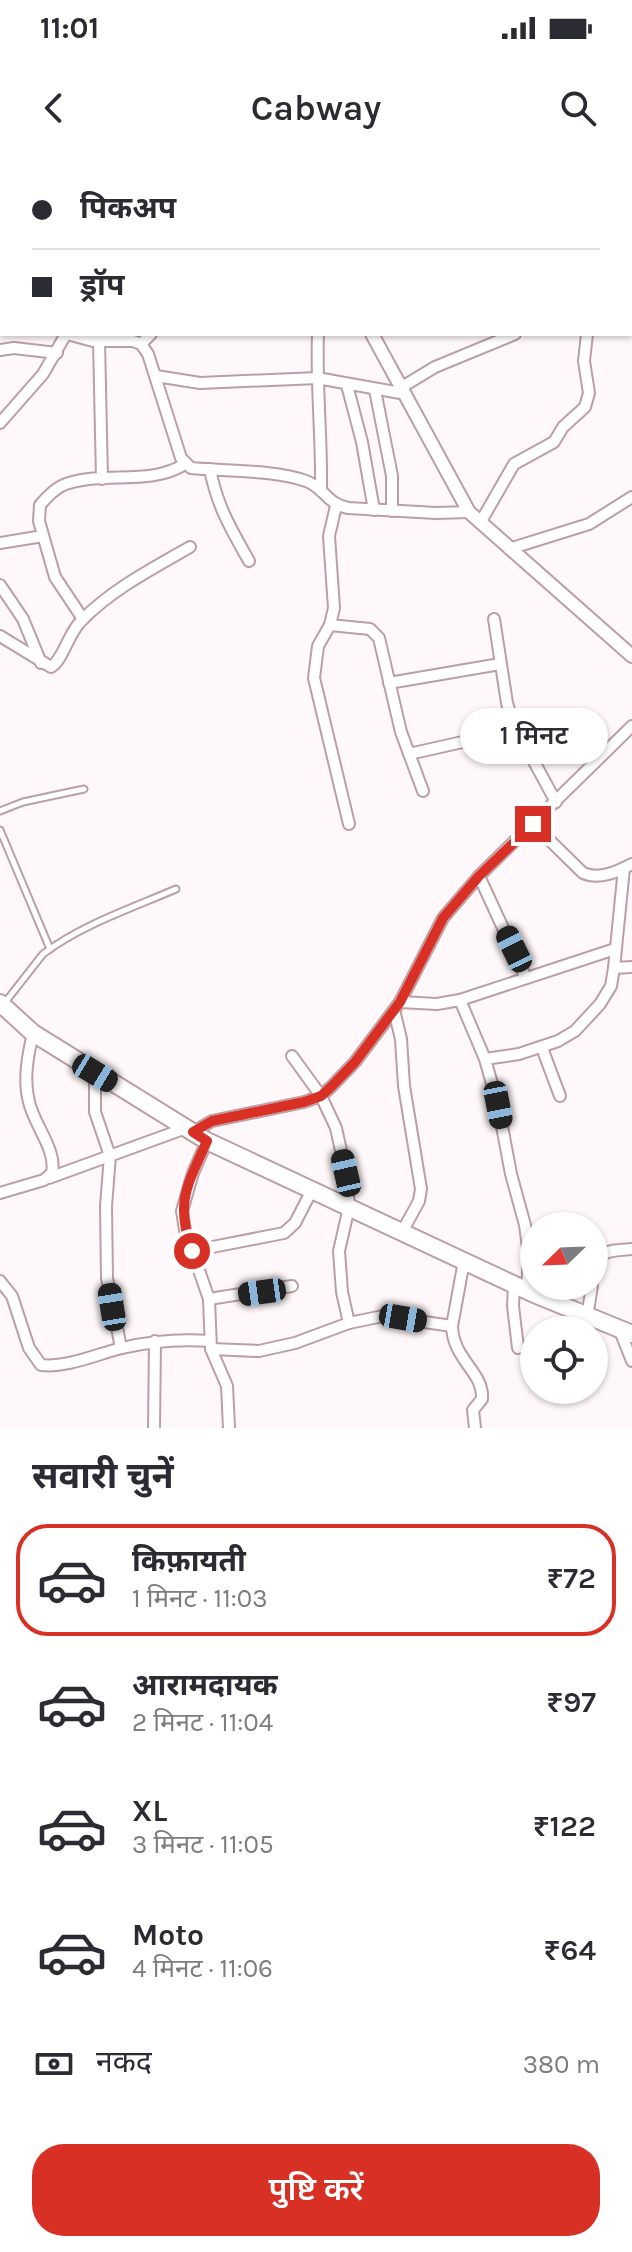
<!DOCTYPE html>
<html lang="hi">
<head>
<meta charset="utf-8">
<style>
	body { margin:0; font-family:Karla,"Noto Sans Devanagari",sans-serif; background:#f7f7f7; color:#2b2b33; height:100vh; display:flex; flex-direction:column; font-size:30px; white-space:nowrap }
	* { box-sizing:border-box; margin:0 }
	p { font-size:26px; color:#7c7c81 }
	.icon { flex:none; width:44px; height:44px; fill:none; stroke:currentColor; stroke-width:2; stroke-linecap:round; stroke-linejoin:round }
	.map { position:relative; height:1268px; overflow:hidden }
	.side { display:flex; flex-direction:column; background:#fff; flex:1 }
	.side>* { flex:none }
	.guide { position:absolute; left:0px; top:0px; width:632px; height:176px; box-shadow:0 2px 6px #0004; display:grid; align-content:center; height:176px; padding:0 32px; background:#fff }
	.needle { width:52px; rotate:247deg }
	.controls { position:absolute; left:520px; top:1052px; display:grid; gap:16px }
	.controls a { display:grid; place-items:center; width:88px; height:88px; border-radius:50%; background:#fff; box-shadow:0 2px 6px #0004; font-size:40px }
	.end { position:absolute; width:36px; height:36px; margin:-18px; border:10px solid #d93025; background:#fff; box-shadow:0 0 0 4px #fff }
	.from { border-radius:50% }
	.bubble { position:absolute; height:56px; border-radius:28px; background:#fff; box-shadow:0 2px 6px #0004; font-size:26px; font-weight:600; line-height:56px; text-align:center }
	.car { position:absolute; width:24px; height:48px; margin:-24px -12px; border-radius:10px; box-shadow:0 0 6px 2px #0007; background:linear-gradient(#222 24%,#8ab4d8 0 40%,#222 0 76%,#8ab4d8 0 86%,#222 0) }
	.guide b { display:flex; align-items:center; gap:28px; height:76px; font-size:30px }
	.guide b+b { border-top:2px solid #e1e1e2 }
	.guide i { width:20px; height:20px; background:#2b2b33 }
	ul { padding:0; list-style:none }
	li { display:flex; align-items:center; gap:24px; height:112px; margin:0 16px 12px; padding:0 16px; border:4px solid transparent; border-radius:32px }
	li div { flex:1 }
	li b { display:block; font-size:30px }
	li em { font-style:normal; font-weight:600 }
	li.on { border-color:#d93025 }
	li>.icon { width:72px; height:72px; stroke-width:1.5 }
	h2 { padding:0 32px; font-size:36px; line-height:96px }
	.pay { display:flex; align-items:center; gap:20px; height:88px; padding:0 32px; font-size:30px }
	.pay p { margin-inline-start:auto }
	.primary-button { display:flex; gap:16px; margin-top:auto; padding:16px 32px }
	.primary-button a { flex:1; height:92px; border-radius:32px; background:#d93025; color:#fff; font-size:32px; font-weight:600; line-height:92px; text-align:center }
	.status { display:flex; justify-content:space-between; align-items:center; height:56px; padding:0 40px; background:#fff; direction:ltr }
	.status svg { height:22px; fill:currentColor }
	header { display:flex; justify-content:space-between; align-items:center; height:104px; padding:0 32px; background:#fff; font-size:36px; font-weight:600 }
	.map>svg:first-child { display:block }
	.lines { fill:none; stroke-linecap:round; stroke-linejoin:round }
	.service-casing { stroke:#bc9fa5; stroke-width:9 }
	.minor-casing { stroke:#bc9fa5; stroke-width:14 }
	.tertiary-casing { stroke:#bc9fa5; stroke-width:16 }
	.primary-casing { stroke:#bc9fa5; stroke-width:20 }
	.service { stroke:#fff; stroke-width:5 }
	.minor { stroke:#fff; stroke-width:10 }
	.tertiary { stroke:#fff; stroke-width:12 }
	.primary { stroke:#fff; stroke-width:16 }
	.route { stroke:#d93025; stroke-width:10 }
</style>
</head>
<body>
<div class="status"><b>11:01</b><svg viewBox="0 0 49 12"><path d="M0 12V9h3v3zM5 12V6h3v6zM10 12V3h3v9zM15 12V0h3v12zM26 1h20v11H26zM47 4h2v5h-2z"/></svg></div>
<header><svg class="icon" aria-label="back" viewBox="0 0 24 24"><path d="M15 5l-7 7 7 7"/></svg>Cabway<svg class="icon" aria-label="search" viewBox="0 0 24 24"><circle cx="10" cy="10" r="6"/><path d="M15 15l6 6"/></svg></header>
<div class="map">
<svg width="632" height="1268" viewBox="0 0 632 1268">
	<rect width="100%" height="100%" fill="#fff8fa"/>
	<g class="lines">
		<defs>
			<g id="service">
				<path d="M0 651 23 642 84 629"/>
				<path d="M0 670 50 789"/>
				<path d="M3 845 43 794C81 765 132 748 176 729"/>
			</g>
			<g id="minor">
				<path d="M4 0V2"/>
				<path d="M525 0 526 2"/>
				<path d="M609 0 610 2"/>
				<path d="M155 2 156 0"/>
				<path d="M630 27 632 29"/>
				<path d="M630 72 632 71"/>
				<path d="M0 126 2 127"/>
				<path d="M67 174 93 181H133L141 184 148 194 181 298 191 308C224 311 276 310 306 321 325 328 327 344 348 348L436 353 469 352"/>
				<path d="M318 174C316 227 322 278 321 331"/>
				<path d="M99 181 102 319"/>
				<path d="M141 184 151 174"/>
				<path d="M0 190 14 188 57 193"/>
				<path d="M156 216 200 223 317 218 406 234"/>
				<path d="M347 225 362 282 374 350"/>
				<path d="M402 227 435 207 515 174"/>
				<path d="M375 230 392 316V351"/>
				<path d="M0 263 43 214 66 174"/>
				<path d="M210 309C217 346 231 369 249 401"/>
				<path d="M336 346 329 376 334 448 330 465 318 486 314 518 349 664"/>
				<path d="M480 363 514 304 554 282 563 267 585 247 589 233 584 201 587 174"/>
				<path d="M0 383 43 376"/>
				<path d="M509 389 589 364 632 337"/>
				<path d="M0 425 23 459 41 503"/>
				<path d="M83 459 55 417 39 361 40 345C48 336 57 326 69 323 107 311 150 326 185 304"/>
				<path d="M494 459 507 543 513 563 556 642"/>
				<path d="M330 465 370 469 379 478 401 572 423 631"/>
				<path d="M0 476 51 507C63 500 68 474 81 461 111 430 153 408 190 387"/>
				<path d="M389 523 500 504"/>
				<path d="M409 594 467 581"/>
				<path d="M533 664 583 713C599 720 617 712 632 704"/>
				<path d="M479 716 526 818"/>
				<path d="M614 808 632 807"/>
				<path d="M460 840 485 899 498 945 511 1014 525 1065 529 1095 527 1130"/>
				<path d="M400 842 437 844 460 840 615 789"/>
				<path d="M394 850 401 879 404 926 421 1029 419 1041 402 1072"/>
				<path d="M542 888 560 936"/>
				<path d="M292 896 321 936 336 968 346 1013 349 1047 339 1091 342 1132 349 1163"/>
				<path d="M485 899 519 894 558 881 575 871 600 844 611 826 614 808 624 708"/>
				<path d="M95 913V952L110 996 106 1046 107 1118 121 1188"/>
				<path d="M193 972 212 961 304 942 321 936 331 927 355 902 400 842 443 758 479 716 632 566"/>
				<path d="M207 981 193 1013 182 1051 185 1070 209 1139 211 1189 227 1226 229 1268"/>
				<path d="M49 1018 186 968"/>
				<path d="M0 1033 44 1020 52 1013C57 990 34 965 29 942 23 919 28 895 33 873"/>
				<path d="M192 1091 284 1073 295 1063 312 1030"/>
				<path d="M464 1101 452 1166C453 1200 484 1212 482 1239L473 1250 475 1268"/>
				<path d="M594 1117C599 1089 606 1091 632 1089"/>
				<path d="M0 1121 12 1136 29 1188 41 1205C67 1208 97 1194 122 1188 152 1181 179 1179 210 1181"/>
				<path d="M514 1125 513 1146 518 1188"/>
				<path d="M209 1139 292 1126"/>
				<path d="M587 1157 592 1126"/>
				<path d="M620 1171 632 1201"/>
				<path d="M211 1189 259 1191 295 1183 349 1163 383 1156 452 1166"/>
				<path d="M154 1268 155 1181"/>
			</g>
			<g id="tertiary">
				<path d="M368 2V0"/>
				<path d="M372 174 469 352 632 496"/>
			</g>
			<path id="primary" d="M0 843 33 873 207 981 532 1133 632 1174"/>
		</defs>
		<use href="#service" class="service-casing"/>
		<use href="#minor" class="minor-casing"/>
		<use href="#tertiary" class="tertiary-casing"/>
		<use href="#primary" class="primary-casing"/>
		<use href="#service" class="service"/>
		<use href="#minor" class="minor"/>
		<use href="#tertiary" class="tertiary"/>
		<use href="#primary" class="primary"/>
	</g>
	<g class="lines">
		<path class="route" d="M192 1091C175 1042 187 1026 207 981L193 972 212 961 304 942 321 936 331 927 355 902 400 842 443 758 479 716 533 664"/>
	</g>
</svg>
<div class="controls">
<a><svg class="needle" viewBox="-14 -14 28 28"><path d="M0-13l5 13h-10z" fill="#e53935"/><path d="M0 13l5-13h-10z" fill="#7c7c81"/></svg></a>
<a><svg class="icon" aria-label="locate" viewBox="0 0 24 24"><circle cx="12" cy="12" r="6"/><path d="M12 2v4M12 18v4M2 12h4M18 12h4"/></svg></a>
</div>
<i class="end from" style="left:192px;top:1091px"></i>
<i class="end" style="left:533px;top:664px"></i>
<div class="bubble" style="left:460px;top:548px;width:148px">1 मिनट</div>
<i class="car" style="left:514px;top:789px;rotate:334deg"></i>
<i class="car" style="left:95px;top:913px;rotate:121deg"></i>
<i class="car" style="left:498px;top:945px;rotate:169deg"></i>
<i class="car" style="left:346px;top:1013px;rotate:347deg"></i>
<i class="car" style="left:262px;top:1132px;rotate:262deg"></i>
<i class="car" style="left:112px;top:1147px;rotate:351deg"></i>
<i class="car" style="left:403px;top:1158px;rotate:100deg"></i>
<div class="guide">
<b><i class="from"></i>पिकअप</b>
<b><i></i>ड्रॉप</b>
</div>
</div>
<section class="side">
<h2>सवारी चुनें</h2>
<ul>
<li class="on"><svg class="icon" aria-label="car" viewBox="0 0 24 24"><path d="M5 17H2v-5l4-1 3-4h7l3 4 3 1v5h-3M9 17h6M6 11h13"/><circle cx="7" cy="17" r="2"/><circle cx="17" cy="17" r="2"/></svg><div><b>किफ़ायती</b><p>1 मिनट · 11:03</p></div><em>₹72</em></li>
<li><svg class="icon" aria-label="car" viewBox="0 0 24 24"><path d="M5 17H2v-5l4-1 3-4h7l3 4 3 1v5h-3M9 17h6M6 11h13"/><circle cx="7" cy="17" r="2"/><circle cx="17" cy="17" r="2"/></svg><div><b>आरामदायक</b><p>2 मिनट · 11:04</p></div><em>₹97</em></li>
<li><svg class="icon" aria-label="car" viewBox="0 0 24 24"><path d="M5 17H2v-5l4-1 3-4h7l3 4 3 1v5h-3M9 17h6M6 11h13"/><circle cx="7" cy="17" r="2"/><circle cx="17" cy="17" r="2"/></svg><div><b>XL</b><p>3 मिनट · 11:05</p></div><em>₹122</em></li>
<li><svg class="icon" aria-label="car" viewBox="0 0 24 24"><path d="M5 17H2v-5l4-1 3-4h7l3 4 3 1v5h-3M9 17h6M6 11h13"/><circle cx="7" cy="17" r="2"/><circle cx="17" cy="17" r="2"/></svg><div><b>Moto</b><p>4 मिनट · 11:06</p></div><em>₹64</em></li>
</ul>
<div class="pay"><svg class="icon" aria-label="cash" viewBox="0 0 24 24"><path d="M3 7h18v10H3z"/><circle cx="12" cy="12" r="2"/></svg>नकद<p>380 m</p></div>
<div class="primary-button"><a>पुष्टि करें</a></div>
</section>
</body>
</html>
